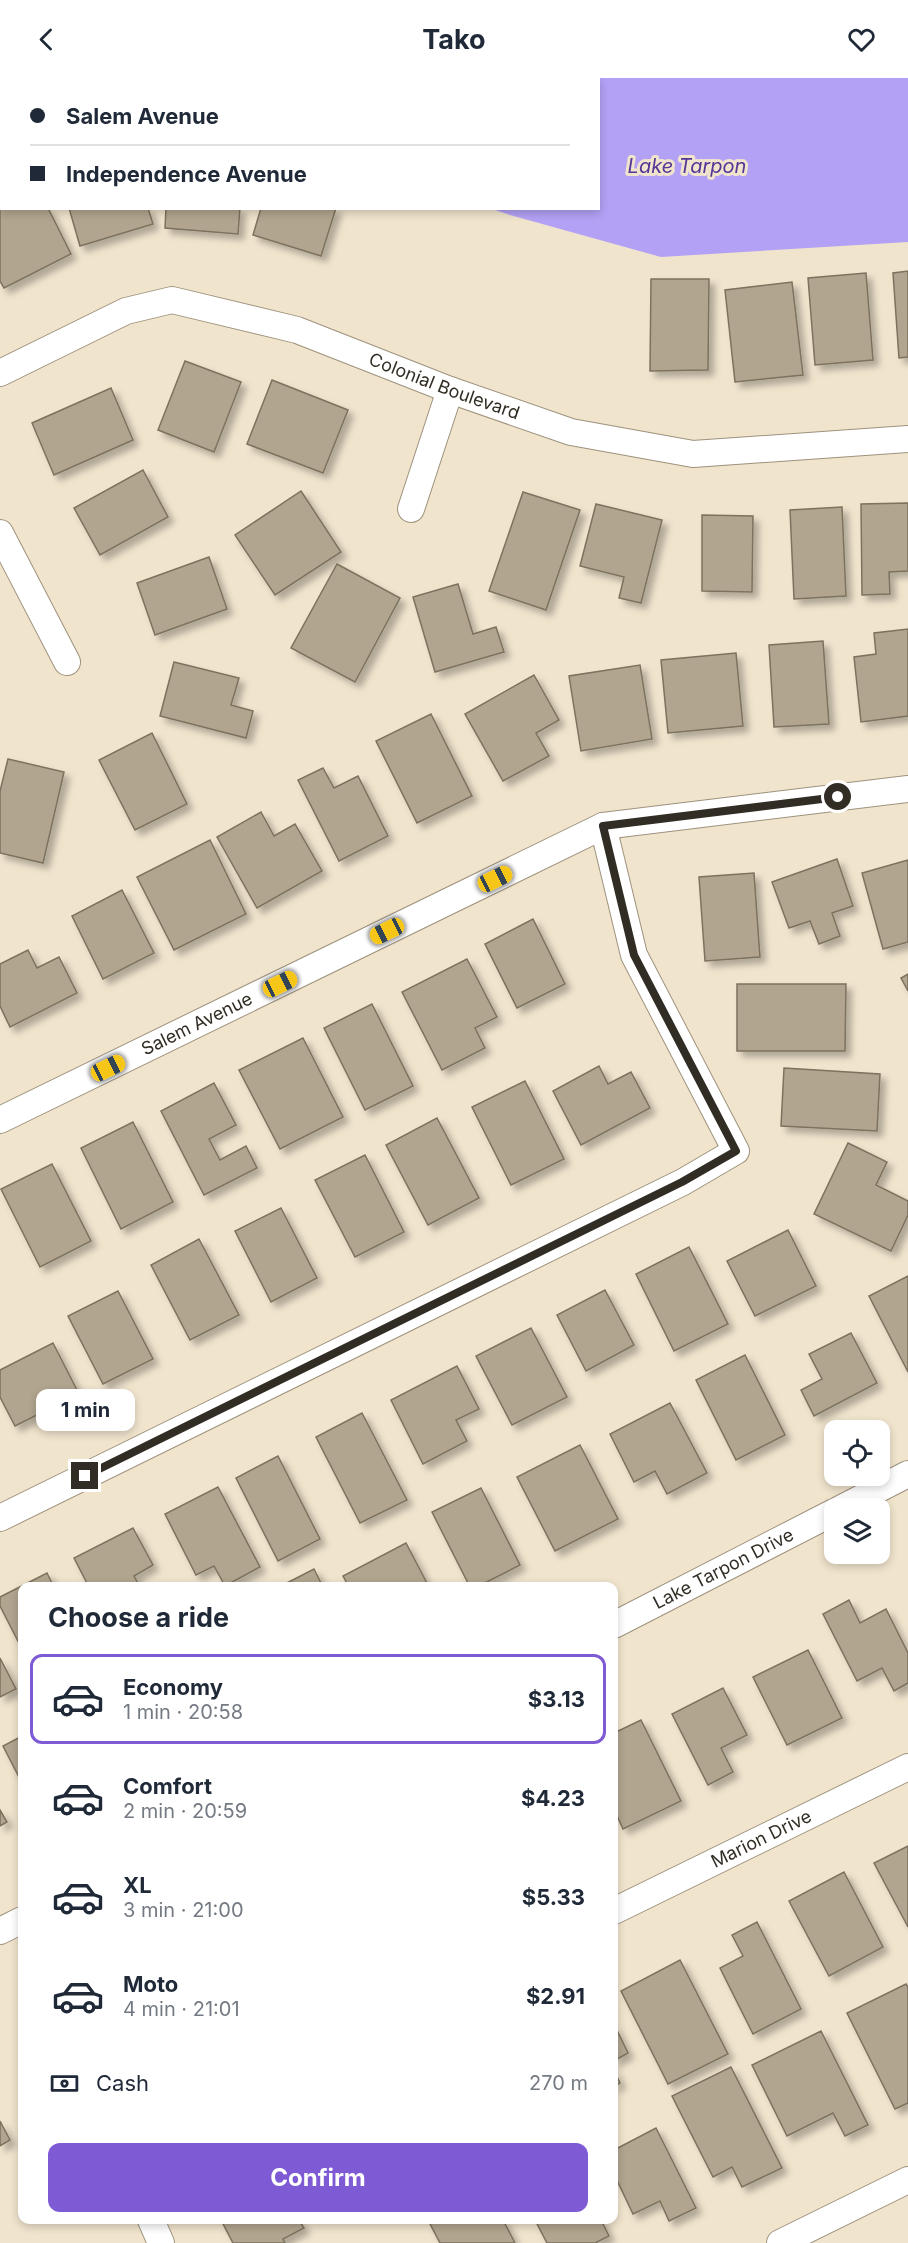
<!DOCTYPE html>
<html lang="en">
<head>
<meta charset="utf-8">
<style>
	body { margin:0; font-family:Inter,sans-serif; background:#f2f2f3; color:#1f2937; height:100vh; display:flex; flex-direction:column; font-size:22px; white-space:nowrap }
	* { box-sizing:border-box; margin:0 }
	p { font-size:20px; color:#747a83 }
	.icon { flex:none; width:33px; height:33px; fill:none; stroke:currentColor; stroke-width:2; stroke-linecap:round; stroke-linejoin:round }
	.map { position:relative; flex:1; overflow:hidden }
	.sheet { position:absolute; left:18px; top:1504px; width:600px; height:642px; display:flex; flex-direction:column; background:#fff; border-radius:12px; box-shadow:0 3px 9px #0003 }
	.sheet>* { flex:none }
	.top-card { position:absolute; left:0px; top:0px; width:600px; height:132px; box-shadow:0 3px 9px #0003; display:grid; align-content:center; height:132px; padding:0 30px; background:#fff }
	.controls { position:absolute; left:824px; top:1342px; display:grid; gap:12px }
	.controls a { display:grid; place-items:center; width:66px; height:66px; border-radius:12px; background:#fff; box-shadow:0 3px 9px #0003; font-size:30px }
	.end { position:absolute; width:27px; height:27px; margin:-14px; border:8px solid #322d24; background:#fff; box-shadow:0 0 0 3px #fff }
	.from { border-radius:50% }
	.bubble { position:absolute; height:42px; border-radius:12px; background:#fff; box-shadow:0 3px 9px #0003; font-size:20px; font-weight:700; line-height:42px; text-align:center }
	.car { position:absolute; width:18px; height:36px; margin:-18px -9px; border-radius:8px; box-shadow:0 0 4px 2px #0007; background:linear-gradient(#f5c518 24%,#345 0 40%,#f5c518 0 76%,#345 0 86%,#f5c518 0) }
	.top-card b { display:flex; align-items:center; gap:21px; height:57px; font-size:22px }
	.top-card b+b { border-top:2px solid #e0e1e3 }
	.top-card i { width:15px; height:15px; background:#1f2937 }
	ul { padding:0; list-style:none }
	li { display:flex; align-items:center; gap:18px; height:90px; margin:0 12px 9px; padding:0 18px; border:3px solid transparent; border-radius:12px }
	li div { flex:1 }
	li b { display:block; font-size:22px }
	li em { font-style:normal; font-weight:700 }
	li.current { border-color:#7e5bd5 }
	li>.icon { width:54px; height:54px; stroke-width:1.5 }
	h2 { padding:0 30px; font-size:27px; line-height:72px }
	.pay { display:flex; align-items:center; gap:15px; height:66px; padding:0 30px; font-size:22px }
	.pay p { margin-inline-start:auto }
	.cta { display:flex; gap:12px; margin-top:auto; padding:12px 30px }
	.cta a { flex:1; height:69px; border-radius:12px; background:#7e5bd5; color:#fff; font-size:24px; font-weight:700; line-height:69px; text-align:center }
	header { display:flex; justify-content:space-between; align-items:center; height:78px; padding:0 30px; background:#fff; font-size:27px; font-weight:700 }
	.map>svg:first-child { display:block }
	.water { fill:#b3a1f5 }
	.building { fill:#b1a58f; stroke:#7d725d; stroke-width:1.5; filter:url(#shadow) }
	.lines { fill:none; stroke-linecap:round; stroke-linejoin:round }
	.street-casing { stroke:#9e927d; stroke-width:28 }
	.street { stroke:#fff; stroke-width:26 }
	.route { stroke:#322d24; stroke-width:8 }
	.labels { text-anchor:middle; stroke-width:6; stroke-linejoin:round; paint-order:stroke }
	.street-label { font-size:18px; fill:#322d24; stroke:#f0e4cd }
	.water-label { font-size:20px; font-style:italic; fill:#533695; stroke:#f0e4cd }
</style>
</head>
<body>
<header><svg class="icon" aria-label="back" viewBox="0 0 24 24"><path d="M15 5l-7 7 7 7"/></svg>Tako<svg class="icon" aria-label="heart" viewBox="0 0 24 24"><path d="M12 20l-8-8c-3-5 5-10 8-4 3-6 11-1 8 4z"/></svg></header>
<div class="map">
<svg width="908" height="2165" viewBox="0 0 908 2165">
	<defs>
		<filter id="shadow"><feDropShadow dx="5.5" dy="5.5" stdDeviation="3" flood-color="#0004"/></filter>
	</defs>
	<rect width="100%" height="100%" fill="#f0e4cd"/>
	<path class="water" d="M0 0H908V164L661 179 510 137 492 131 598 130V2H2L0 95Z"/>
	<g class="building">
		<path d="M152 0H200L152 2Z"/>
		<path d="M0 101H2V130H48L71 176 4 210 0 203Z"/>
		<path d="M69 130H148L153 146 80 168Z"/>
		<path d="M166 130H240L238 156 165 150Z"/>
		<path d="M261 130H336L321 178 253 157Z"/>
		<path d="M908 193V279L899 280 893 195Z"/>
		<path d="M866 195 873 282 815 287 808 200Z"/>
		<path d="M651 201H709L708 292 650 293Z"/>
		<path d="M792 204 803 297 735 304 725 212Z"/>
		<path d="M185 283 241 304 214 374 158 352Z"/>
		<path d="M272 302 348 332 323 395 247 366Z"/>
		<path d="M111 310 133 362 54 397 32 345Z"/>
		<path d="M143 392 168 439 100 477 74 430Z"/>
		<path d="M301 413 341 474 275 517 235 457Z"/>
		<path d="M523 414 580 432 546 532 489 513Z"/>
		<path d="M908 425V493L889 494 890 516 862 517 861 426Z"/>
		<path d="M596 426 662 442 641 525 619 520 624 499 580 488Z"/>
		<path d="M842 429 846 518 794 521 790 432Z"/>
		<path d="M702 437 753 438 752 514 702 513Z"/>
		<path d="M209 479 227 531 155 557 137 505Z"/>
		<path d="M337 486 400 520 355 604 291 570Z"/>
		<path d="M458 506 473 556 496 549 504 574 435 594 413 519Z"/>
		<path d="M908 551V638L861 644 854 579 876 576 874 555Z"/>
		<path d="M823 563 829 646 774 649 769 567Z"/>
		<path d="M736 575 743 648 668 655 661 582Z"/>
		<path d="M174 584 239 600 231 627 253 633 246 660 160 638Z"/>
		<path d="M640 587 652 661 581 673 569 598Z"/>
		<path d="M534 597 559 642 536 655 549 678 503 703 465 636Z"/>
		<path d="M431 636 472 718 417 745 376 663Z"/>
		<path d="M152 655 187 726 135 752 99 682Z"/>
		<path d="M8 681 64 694 43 785 0 775V713Z"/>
		<path d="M323 690 334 710 358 698 388 758 339 783 298 702Z"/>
		<path d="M261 734 274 758 295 746 322 793 257 830 217 759Z"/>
		<path d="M210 762 246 836 174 872 137 799Z"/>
		<path d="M837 781 853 828 832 835 840 858 819 866 810 843 789 850 772 804Z"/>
		<path d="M908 782V864L883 871 862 795Z"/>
		<path d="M754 795 760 879 705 883 699 799Z"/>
		<path d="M122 812 154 875 103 901 72 838Z"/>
		<path d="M533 841 565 906 517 930 485 866Z"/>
		<path d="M28 872 37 890 59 879 77 915 10 949 0 928V886Z"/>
		<path d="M467 881 497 939 475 950 485 970 442 992 402 914Z"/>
		<path d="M908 896V913L901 900Z"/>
		<path d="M737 906H846L845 973H737Z"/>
		<path d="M372 926 413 1008 365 1032 324 950Z"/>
		<path d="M303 960 343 1039 280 1071 239 992Z"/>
		<path d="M599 988 608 1006 631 994 650 1030 581 1067 553 1013Z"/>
		<path d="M784 990 880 996 877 1053 781 1048Z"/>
		<path d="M525 1003 564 1081 511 1107 472 1029Z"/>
		<path d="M214 1005 236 1047 209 1061 220 1082 246 1068 257 1090 204 1117 161 1033Z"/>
		<path d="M437 1040 479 1120 428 1147 386 1067Z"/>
		<path d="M133 1044 173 1124 121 1151 81 1070Z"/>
		<path d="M848 1065 887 1084 876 1107 908 1123V1137L891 1173 814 1136Z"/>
		<path d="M365 1077 404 1154 355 1179 315 1102Z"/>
		<path d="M52 1086 91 1163 40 1189 1 1111Z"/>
		<path d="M281 1130 317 1200 271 1224 235 1153Z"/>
		<path d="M788 1152 816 1208 755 1238 727 1183Z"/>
		<path d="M199 1161 239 1237 190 1262 151 1187Z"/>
		<path d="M689 1169 728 1246 674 1273 636 1196Z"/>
		<path d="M908 1198V1294L869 1218Z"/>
		<path d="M605 1212 634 1267 586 1293 557 1237Z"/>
		<path d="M118 1213 153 1281 103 1306 68 1238Z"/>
		<path d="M531 1250 567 1319 512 1347 476 1278Z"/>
		<path d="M851 1255 877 1305 814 1338 801 1312 822 1301 809 1276Z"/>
		<path d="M53 1265 79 1316 15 1348 0 1319V1292Z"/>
		<path d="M745 1277 785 1357 736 1382 696 1302Z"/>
		<path d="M457 1288 479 1331 456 1342 467 1363 423 1386 391 1322Z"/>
		<path d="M670 1325 707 1395 667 1416 655 1393 634 1404 610 1356Z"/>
		<path d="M362 1335 407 1422 360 1445 316 1359Z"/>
		<path d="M580 1367 618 1441 555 1473 517 1399Z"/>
		<path d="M278 1378 320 1461 278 1483 236 1400Z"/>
		<path d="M218 1409 260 1489 225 1508 214 1488 196 1497 165 1436Z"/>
		<path d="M481 1410 520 1487 477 1509H470L432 1434Z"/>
		<path d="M133 1450 153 1487 134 1498 140 1509H89L74 1480Z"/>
		<path d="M406 1465 429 1509H349L343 1498Z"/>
		<path d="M314 1491 323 1509H279Z"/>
		<path d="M47 1495 54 1509H22V1571L0 1528V1519Z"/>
		<path d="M849 1522 860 1545 886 1531 908 1575V1605L894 1613 882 1590 857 1603 823 1536Z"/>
		<path d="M808 1572 842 1640 787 1667 753 1599Z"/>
		<path d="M0 1580 16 1611 0 1619Z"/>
		<path d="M723 1610 747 1657 721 1670 733 1694 708 1707 672 1636Z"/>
		<path d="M641 1642 681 1723 623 1751 614 1731V1655Z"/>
		<path d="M22 1658V1705L3 1668Z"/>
		<path d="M0 1732 7 1744 0 1748Z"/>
		<path d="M908 1768V1849L874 1785Z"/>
		<path d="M844 1794 883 1869 829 1898 789 1823Z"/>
		<path d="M757 1844 801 1931 753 1956 720 1890 743 1878 732 1857Z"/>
		<path d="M680 1882 728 1976 668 2006 621 1913Z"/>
		<path d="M906 1906 908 1909V2025L895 2031 847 1935Z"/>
		<path d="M614 1946 628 1975 614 1983Z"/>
		<path d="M821 1953 868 2047 845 2058 833 2035 787 2058 752 1987Z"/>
		<path d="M731 1989 782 2090 742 2109 732 2089 713 2099 672 2018Z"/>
		<path d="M614 1992 620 2005 614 2009Z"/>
		<path d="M0 2043 10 2062 0 2068Z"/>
		<path d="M656 2050 696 2130 669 2143 660 2123 633 2136 614 2096V2072Z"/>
		<path d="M221 2142H299L304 2150 283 2161 285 2165H233Z"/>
		<path d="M428 2142H503L515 2165H440Z"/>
		<path d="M535 2142H601L609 2158 595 2165H547Z"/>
	</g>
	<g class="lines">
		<defs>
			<g id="street">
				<path id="s1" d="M0 295 126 233 172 222 297 252 450 312 571 354 693 376 908 361"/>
				<path d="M411 431 450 312"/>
				<path d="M0 455 67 584"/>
				<path id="s2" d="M0 1042 603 748 908 711"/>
				<path d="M840 1431 908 1396"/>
				<path d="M0 1440 683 1104 736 1073 634 877 603 748"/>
				<path id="s3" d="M614 1547 834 1434"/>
				<path id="s4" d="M614 1833 908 1689"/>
				<path d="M0 1853 22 1842"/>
				<path d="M151 2142 161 2165"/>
				<path d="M780 2165 908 2102"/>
			</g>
		</defs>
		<use href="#street" class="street-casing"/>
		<use href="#street" class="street"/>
	</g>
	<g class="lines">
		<path class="route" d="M85 1398 682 1104 736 1073 634 877 603 748 838 719"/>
	</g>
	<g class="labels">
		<g class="street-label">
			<text dy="6" stroke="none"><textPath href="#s1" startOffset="474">Colonial Boulevard</textPath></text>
			<text dy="6" stroke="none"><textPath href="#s2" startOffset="219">Salem Avenue</textPath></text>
			<text dy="6" stroke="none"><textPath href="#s3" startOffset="123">Lake Tarpon Drive</textPath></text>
			<text dy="6" stroke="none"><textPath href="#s4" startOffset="164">Marion Drive</textPath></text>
		</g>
		<g class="water-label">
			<text x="687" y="95">Lake Tarpon</text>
		</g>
	</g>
</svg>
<div class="controls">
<a><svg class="icon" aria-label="locate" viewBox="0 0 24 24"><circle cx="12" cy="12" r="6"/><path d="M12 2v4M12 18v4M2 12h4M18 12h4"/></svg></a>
<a><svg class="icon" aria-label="layers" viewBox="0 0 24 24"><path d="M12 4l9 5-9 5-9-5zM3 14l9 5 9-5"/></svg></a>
</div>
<i class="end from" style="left:838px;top:719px"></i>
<i class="end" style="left:85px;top:1398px"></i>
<div class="bubble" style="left:36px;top:1311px;width:99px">1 min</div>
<i class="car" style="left:495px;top:801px;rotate:64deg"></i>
<i class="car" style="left:387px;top:853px;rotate:244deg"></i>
<i class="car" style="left:280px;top:906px;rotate:64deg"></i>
<i class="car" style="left:108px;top:990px;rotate:64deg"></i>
<div class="top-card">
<b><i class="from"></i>Salem Avenue</b>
<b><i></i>Independence Avenue</b>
</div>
<section class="sheet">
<h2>Choose a ride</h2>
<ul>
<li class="current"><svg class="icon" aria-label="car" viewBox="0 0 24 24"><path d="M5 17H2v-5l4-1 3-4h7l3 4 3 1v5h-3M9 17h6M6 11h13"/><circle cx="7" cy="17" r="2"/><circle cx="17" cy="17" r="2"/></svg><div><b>Economy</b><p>1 min · 20:58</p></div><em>$3.13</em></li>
<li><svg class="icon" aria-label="car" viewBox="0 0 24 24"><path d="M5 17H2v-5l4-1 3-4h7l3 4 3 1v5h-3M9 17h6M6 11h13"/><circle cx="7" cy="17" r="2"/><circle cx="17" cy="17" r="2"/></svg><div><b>Comfort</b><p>2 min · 20:59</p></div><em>$4.23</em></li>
<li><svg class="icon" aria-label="car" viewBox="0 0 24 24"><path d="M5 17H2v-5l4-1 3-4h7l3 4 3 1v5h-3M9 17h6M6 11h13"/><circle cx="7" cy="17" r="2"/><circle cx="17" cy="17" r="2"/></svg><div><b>XL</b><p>3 min · 21:00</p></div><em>$5.33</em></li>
<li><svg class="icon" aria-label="car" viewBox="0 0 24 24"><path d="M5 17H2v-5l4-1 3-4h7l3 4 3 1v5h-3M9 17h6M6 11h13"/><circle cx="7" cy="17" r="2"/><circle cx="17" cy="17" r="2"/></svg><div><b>Moto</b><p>4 min · 21:01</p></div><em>$2.91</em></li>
</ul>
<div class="pay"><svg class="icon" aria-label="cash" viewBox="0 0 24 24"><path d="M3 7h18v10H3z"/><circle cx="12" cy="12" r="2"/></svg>Cash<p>270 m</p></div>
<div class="cta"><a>Confirm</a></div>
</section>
</div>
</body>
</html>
